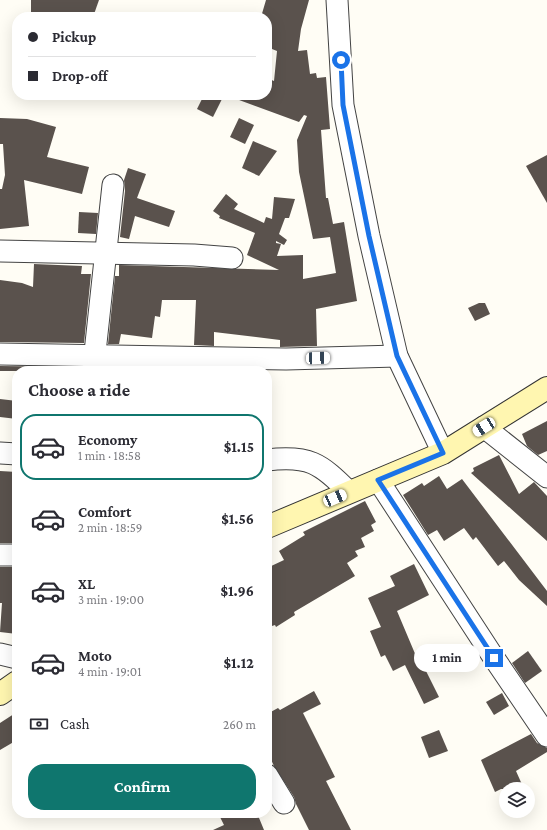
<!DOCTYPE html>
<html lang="en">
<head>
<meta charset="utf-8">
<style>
	body { margin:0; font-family:"Crimson Pro",serif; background:#f2f2f3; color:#2b2b33; height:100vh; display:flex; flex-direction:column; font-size:15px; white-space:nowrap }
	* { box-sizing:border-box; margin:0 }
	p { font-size:13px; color:#7c7c81 }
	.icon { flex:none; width:22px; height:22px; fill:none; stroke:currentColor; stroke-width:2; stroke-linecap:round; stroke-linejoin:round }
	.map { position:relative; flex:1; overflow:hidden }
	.panel { position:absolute; left:12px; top:366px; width:260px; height:452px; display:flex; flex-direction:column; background:#fff; border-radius:16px; box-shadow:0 4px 16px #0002 }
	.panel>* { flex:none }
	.hud { position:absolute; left:12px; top:12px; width:260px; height:88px; border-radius:16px; box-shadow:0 4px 16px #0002; display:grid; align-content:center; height:88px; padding:0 16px; background:#fff }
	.controls { position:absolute; left:499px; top:782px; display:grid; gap:8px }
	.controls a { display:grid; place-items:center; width:36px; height:36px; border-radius:50%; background:#fff; box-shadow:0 4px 16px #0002; font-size:20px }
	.end { position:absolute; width:18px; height:18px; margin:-9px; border:5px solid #1a73e8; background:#fff; box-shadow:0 0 0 2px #fff }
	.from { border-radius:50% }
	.bubble { position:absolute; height:28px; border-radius:14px; background:#fff; box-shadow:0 4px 16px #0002; font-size:13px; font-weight:700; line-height:28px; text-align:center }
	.car { position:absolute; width:12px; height:24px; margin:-12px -6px; border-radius:5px; box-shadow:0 0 3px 1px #0007; background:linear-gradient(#fff 24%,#345 0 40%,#fff 0 76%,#345 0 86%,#fff 0) }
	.hud b { display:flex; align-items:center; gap:14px; height:38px; font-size:15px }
	.hud b+b { border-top:1px solid #e1e1e2 }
	.hud i { width:10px; height:10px; background:#2b2b33 }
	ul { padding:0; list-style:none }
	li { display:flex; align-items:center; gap:12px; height:66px; margin:0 8px 6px; padding:0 8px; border:2px solid transparent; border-radius:16px }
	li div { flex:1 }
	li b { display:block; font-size:15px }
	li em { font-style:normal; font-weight:700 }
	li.on { border-color:#0f766e }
	li>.icon { width:36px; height:36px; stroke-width:1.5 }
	h2 { padding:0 16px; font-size:18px; line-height:48px }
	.pay { display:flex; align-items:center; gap:10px; height:44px; padding:0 16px; font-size:15px }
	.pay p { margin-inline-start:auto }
	.cta { display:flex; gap:8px; margin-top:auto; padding:8px 16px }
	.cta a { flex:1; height:46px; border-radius:16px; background:#0f766e; color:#fff; font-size:16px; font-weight:700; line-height:46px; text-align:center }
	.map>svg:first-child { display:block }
	.building { fill:#5a524d }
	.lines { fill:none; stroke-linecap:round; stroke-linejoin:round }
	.minor-casing { stroke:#444; stroke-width:23 }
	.secondary-casing { stroke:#333; stroke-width:24 }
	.minor { stroke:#fff; stroke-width:21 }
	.secondary { stroke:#fff6b0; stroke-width:22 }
	.route { stroke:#1a73e8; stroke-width:5 }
</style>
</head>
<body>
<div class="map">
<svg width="547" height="830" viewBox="0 0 547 830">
	<rect width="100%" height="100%" fill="#fffdf5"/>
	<g class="building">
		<path d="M31 0H99L93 17H31Z"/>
		<path d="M266 0H309L301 29 298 51 307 50 310 74 316 73 317 78 326 77 330 129 321 130 326 198H328L333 224 344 222 357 301 316 309 317 346 280 347V340L214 332V346L194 345 196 300H162L160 317 155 316 152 338 121 334 119 344H108L115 276H119V265L279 270 247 255 255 233 219 218 220 216 213 211 226 194 238 204 234 209 264 223 266 217 272 219 274 197 295 199 289 218H285L279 234 287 240 284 245 276 241V243L281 244 277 256 303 255V279L336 273 330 237 313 239 299 172 297 140 307 116 304 115 299 122 231 97 232 95H267V78L274 81 277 51 267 47V17H261Z"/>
		<path d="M204 95H224L213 117 197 109Z"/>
		<path d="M0 118 27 119 56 127 47 157 89 167 82 194 24 180 29 226 0 229V189H2L5 175 3 144H0Z"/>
		<path d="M239 118 254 125 245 144 230 137Z"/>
		<path d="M253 141 277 151 259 176 242 168Z"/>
		<path d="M547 155V203L526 166Z"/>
		<path d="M128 168 146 174 137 198 175 211 169 227 135 216 129 239 120 237 125 191 124 180Z"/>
		<path d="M79 212 98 213 96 234 78 233Z"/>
		<path d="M34 264 82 266 81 274H91L84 343 0 342V280L22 283 33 287Z"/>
		<path d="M479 303H485L490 314 475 321 468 308Z"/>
		<path d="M0 366 81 367V371H0Z"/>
		<path d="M0 399 17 401V419L0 417Z"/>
		<path d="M547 421V451L538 455 527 446 522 434Z"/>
		<path d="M499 455 519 494 534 482 547 496V541L471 473 474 471 473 468Z"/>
		<path d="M0 471 17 472V543H0Z"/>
		<path d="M439 476 447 489 462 479 547 591V606L519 580 504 561 498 566 476 537 473 540 464 528 444 541 437 530 428 535 403 495 422 483 424 486Z"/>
		<path d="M365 501 376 522 371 525 374 531 361 538 365 547 355 551 358 556 347 563 355 576 294 612 295 615 276 627 275 625 272 626 267 617V568L284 560 279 551 305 535 303 532Z"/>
		<path d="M414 564 429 595 397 611 416 656 425 669 439 697 424 704 405 665 393 671 385 655 381 657 370 631 381 627 368 598 395 586 390 576Z"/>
		<path d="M0 567H17V634L0 632 2 603H0Z"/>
		<path d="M528 651 542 671 525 683 512 663Z"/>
		<path d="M314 691 321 704 303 713 335 777 326 781 351 830H309L296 804 294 797 274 766 267 751V714L278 708 280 710Z"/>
		<path d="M502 693 509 706 494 715 486 702Z"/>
		<path d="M17 712V740L0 750V723Z"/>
		<path d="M439 730 448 751 429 758 421 737Z"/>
		<path d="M531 734 537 743 547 748V752L516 771 524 789H501L495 792 481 760Z"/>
		<path d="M218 813H240L242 818 257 813 264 830H213L224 825Z"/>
	</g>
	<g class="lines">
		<defs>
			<g id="minor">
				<path d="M337 0 343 105 369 236 397 356 443 453"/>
				<path d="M0 251 194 255 232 258"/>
				<path d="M0 354 286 359 397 356"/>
				<path d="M93 371 113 185"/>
				<path d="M484 427 547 477"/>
				<path d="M0 453 17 454"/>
				<path d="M267 460C309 455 320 463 349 492"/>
				<path d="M378 480 494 658 547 736"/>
				<path d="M0 555H17"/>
				<path d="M0 654 17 658"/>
				<path d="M267 775 284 803"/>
			</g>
			<g id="secondary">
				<path d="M267 527 443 453 547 388"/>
				<path d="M0 694 17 682"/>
			</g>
		</defs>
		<use href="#minor" class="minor-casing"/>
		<use href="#secondary" class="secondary-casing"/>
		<use href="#minor" class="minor"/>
		<use href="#secondary" class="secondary"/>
	</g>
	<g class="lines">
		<path class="route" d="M341 60 343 105 369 236 397 356 443 453 378 480 494 658"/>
	</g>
</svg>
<div class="controls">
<a><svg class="icon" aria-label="layers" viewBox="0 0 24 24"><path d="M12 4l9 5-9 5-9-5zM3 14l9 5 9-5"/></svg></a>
</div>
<i class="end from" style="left:341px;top:60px"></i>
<i class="end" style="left:494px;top:658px"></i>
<div class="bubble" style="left:414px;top:644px;width:66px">1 min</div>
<i class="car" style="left:318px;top:358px;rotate:88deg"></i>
<i class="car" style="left:484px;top:427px;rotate:238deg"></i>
<i class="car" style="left:335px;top:498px;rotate:67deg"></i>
<div class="hud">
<b><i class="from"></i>Pickup</b>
<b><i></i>Drop-off</b>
</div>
<section class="panel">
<h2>Choose a ride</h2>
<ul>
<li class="on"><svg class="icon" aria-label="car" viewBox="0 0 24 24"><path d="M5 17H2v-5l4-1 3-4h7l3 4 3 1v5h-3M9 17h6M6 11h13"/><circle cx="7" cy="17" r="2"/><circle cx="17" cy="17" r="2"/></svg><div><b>Economy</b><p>1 min · 18:58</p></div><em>$1.15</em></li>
<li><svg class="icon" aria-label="car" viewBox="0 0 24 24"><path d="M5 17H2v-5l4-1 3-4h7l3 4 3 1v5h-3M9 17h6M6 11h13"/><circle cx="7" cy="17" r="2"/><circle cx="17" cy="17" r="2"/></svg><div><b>Comfort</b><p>2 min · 18:59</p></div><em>$1.56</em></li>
<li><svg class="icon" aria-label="car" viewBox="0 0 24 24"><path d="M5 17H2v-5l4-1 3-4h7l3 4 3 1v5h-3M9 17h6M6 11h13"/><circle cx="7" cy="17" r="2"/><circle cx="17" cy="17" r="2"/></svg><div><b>XL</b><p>3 min · 19:00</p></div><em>$1.96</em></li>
<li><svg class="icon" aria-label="car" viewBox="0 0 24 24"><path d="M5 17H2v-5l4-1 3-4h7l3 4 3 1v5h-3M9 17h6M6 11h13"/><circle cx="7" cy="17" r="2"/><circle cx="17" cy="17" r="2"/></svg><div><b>Moto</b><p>4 min · 19:01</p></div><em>$1.12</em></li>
</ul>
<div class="pay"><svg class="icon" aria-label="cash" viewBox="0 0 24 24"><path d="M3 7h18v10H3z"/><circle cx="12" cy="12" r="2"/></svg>Cash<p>260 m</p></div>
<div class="cta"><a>Confirm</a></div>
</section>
</div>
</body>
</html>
